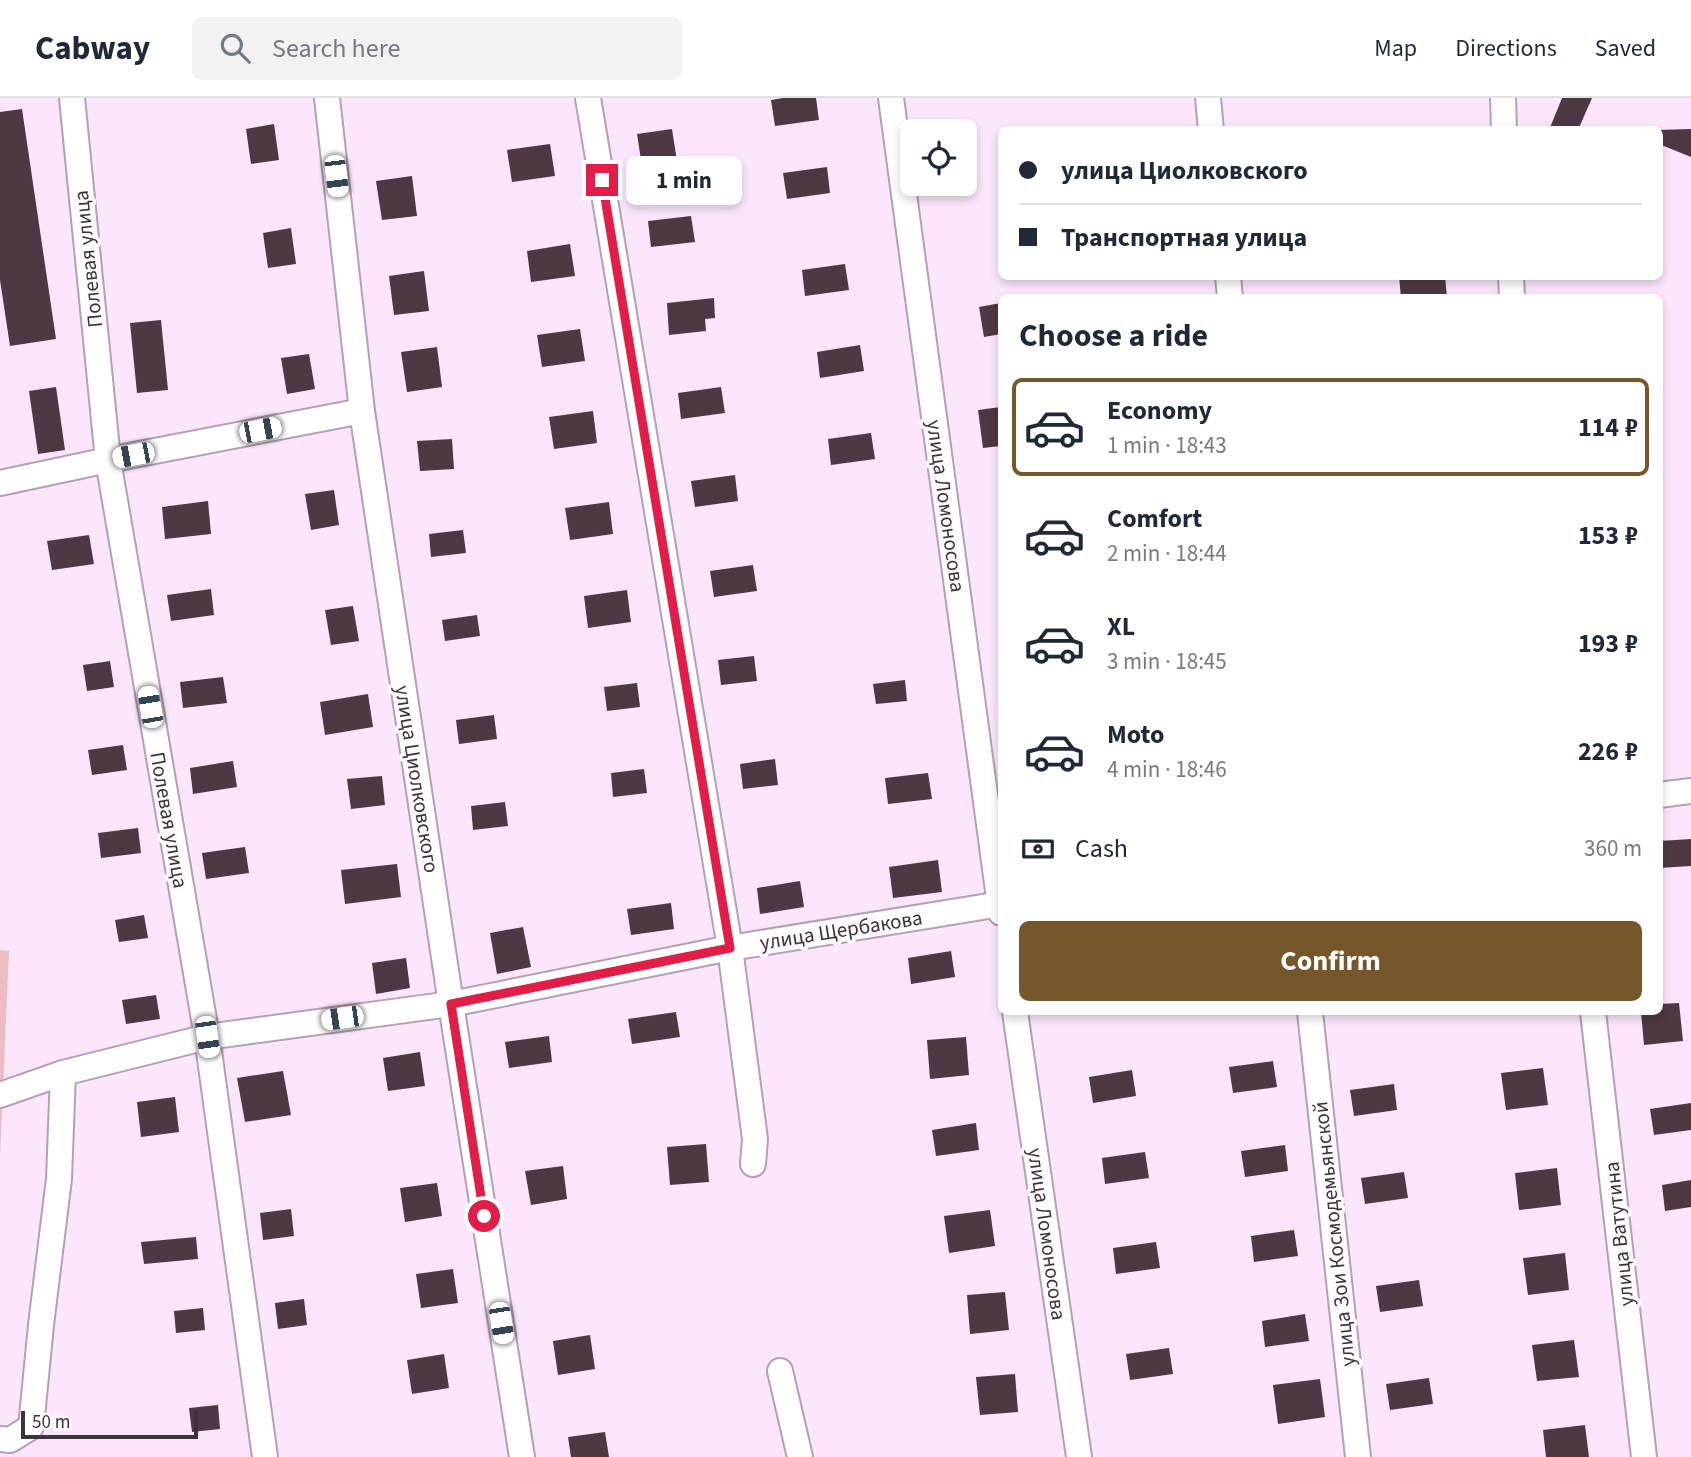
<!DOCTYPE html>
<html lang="en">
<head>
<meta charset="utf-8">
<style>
	body { margin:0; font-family:"Source Sans 3",sans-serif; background:#f2f2f3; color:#1f2937; height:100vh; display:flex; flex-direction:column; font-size:26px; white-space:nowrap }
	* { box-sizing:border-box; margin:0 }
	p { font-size:23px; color:#747a83 }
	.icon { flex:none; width:38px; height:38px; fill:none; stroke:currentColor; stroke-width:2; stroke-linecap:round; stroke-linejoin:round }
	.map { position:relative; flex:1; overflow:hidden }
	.side { position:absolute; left:998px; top:196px; width:665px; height:721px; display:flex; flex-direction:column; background:#fff; border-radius:10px; box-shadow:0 4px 10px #0003 }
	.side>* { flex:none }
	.banner { position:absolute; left:998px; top:28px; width:665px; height:154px; border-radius:10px; box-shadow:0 4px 10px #0003; display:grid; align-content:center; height:154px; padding:0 21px; background:#fff }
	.buttons { position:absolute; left:900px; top:21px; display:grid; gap:14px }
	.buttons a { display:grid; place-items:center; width:77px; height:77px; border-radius:10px; background:#fff; box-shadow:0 4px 10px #0003; font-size:35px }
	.scale { position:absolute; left:21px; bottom:18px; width:177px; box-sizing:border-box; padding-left:7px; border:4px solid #3b333b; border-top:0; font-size:19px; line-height:24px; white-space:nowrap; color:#3b333b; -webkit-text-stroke:5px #fefafe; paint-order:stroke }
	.end { position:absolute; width:32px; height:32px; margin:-16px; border:9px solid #e11d48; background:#fff; box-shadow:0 0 0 4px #fff }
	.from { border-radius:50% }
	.bubble { position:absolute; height:49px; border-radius:10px; background:#fff; box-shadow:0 4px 10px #0003; font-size:23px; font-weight:700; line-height:49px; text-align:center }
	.car { position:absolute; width:21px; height:42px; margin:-21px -10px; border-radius:9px; box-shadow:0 0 5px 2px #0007; background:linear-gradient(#fff 24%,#345 0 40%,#fff 0 76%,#345 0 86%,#fff 0) }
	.banner b { display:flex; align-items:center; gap:24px; height:66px; font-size:26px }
	.banner b+b { border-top:2px solid #e0e1e3 }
	.banner i { width:18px; height:18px; background:#1f2937 }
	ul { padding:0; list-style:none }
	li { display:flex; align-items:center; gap:21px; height:98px; margin:0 14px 10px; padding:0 7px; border:4px solid transparent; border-radius:10px }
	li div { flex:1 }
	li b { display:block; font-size:26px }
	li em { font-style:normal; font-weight:700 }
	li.active { border-color:#75572b }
	li>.icon { width:63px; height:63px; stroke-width:1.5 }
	h2 { padding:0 21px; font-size:32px; line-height:84px }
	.pay { display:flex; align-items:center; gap:18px; height:77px; padding:0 21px; font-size:26px }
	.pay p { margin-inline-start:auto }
	.button { display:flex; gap:14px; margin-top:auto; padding:14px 21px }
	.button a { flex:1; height:80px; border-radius:10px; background:#75572b; color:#fff; font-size:28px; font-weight:700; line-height:80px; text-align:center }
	header { display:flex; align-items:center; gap:42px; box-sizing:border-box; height:98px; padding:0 35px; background:#fff; border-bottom:2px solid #e0e1e3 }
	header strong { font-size:33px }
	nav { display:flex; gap:38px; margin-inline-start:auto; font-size:24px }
	.search { width:490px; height:63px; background:#f2f2f3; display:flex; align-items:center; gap:18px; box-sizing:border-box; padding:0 24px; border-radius:10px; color:#747a83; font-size:26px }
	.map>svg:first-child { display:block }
	.green { fill:#eebbc2 }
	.building { fill:#4e3843 }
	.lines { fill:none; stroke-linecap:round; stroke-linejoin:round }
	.minor-casing { stroke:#b4a0b4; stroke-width:28 }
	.minor { stroke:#fff; stroke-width:24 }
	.route { stroke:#e11d48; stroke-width:9 }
	.labels { text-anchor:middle; stroke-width:7; stroke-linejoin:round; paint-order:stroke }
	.street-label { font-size:21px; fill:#3b333b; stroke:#fefafe }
</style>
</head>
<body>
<header>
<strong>Cabway</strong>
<div class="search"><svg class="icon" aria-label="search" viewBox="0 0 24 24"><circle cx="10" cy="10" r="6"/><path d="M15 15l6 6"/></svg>Search here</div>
<nav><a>Map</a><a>Directions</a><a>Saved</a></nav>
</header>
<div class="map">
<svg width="1691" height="1359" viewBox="0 0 1691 1359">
	<rect width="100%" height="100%" fill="#fce6fc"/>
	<path class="green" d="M0 852 9 853 0 1059Z"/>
	<g class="building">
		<path d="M783 0H816L819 22 775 28 771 2Z"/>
		<path d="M1562 0H1592L1578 32H1549Z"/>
		<path d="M22 11 56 241 10 248 0 182V14Z"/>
		<path d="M274 26 279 62 251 66 246 31Z"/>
		<path d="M672 31 678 70 643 75 637 36Z"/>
		<path d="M1691 31V59L1659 46V32H1656Z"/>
		<path d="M550 46 555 78 512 84 507 52Z"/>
		<path d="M827 69 830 95 787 101 783 75Z"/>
		<path d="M412 78 417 118 382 122 376 83Z"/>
		<path d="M691 118 695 144 651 149 648 123Z"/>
		<path d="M291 130 296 166 268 170 263 135Z"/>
		<path d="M570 146 575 178 531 184 527 153Z"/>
		<path d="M845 166 849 192 805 198 802 172Z"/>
		<path d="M424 173 429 213 394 217 389 178Z"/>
		<path d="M1399 178H1445L1447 200H1401Z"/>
		<path d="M714 200 715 220 705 221 706 233 669 237 667 205Z"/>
		<path d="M1001 205V236L984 239 979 209Z"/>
		<path d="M161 222 168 292 137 295 130 225Z"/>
		<path d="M580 231 585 263 542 269 537 237Z"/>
		<path d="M860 247 864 273 820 280 817 254Z"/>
		<path d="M437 249 442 289 407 294 401 254Z"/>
		<path d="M309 256 315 291 287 296 281 260Z"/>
		<path d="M56 289 65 352 38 356 29 293Z"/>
		<path d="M721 289 725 315 681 321 678 295Z"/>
		<path d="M1001 309V348L983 350 978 312Z"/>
		<path d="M593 313 597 345 554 351 549 319Z"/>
		<path d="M871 335 875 361 831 367 828 341Z"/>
		<path d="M452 341 454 371 420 373 417 343Z"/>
		<path d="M735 377 738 403 695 409 691 383Z"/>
		<path d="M334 392 339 427 311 432 305 396Z"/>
		<path d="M208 403 211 436 165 441 162 409Z"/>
		<path d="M609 404 613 436 570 442 565 410Z"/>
		<path d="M463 432 466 455 431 459 429 436Z"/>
		<path d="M89 437 94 466 52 472 47 443Z"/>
		<path d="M753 467 757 493 714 499 710 473Z"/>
		<path d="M211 491 214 517 171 523 167 497Z"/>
		<path d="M627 492 631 524 588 530 584 498Z"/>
		<path d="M353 508 359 543 331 547 325 512Z"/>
		<path d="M477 517 480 538 445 543 442 522Z"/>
		<path d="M754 558 757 583 721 587 718 562Z"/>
		<path d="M110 563 114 589 87 593 83 567Z"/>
		<path d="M223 579 227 605 183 610 180 584Z"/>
		<path d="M905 582 907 603 876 606 873 586Z"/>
		<path d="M637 585 640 609 607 613 604 589Z"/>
		<path d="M368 596 373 629 325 637 320 604Z"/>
		<path d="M494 617 497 641 459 646 456 622Z"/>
		<path d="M123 647 127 672 92 677 88 652Z"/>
		<path d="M775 661 778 687 743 691 740 666Z"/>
		<path d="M233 663 237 689 193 696 190 670Z"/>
		<path d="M644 671 647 695 613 699 611 675Z"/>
		<path d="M928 675 932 701 888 706 885 680Z"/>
		<path d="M382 678 385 707 351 711 347 681Z"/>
		<path d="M505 704 508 728 473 732 471 708Z"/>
		<path d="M138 730 141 755 101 760 98 735Z"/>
		<path d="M1691 741V768L1659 770V743Z"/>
		<path d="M245 749 249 775 206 781 202 755Z"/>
		<path d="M938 762 942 794 893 800 889 769Z"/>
		<path d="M397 766 401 799 345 806 341 772Z"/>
		<path d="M800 783 804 809 760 816 757 790Z"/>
		<path d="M671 805 674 831 631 837 627 811Z"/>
		<path d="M144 817 148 840 119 844 115 822Z"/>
		<path d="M523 829 531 869 497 876 490 835Z"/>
		<path d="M951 853 955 879 911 886 908 860Z"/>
		<path d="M406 860 410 890 376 896 372 865Z"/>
		<path d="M156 897 160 921 126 926 122 902Z"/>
		<path d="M1679 905 1683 943 1644 947 1641 914H1659V906Z"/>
		<path d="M676 914 680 939 632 946 628 921Z"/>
		<path d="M549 938 552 964 509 970 505 944Z"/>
		<path d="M966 939 969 977 930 981 927 942Z"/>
		<path d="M420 954 425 988 388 993 383 960Z"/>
		<path d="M1273 963 1277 989 1233 995 1229 969Z"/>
		<path d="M1543 970 1548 1007 1506 1012 1501 975Z"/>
		<path d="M1132 972 1136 998 1093 1005 1089 979Z"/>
		<path d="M283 973 291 1017 245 1024 237 980Z"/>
		<path d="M1394 986 1397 1012 1354 1018 1350 992Z"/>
		<path d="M175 999 179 1034 141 1039 137 1004Z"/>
		<path d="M1691 1005V1032L1654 1037 1650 1011Z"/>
		<path d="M976 1025 979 1052 936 1058 932 1032Z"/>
		<path d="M706 1046 709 1084 670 1087 667 1049Z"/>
		<path d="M1285 1047 1288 1073 1245 1079 1241 1053Z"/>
		<path d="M1145 1054 1149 1080 1105 1086 1102 1060Z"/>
		<path d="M563 1068 567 1101 531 1107 525 1073Z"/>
		<path d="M1557 1070 1561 1107 1519 1112 1515 1075Z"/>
		<path d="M1404 1074 1408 1100 1365 1106 1361 1080Z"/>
		<path d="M1691 1082V1109L1665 1113 1662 1087Z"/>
		<path d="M437 1085 442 1118 405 1124 400 1090Z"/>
		<path d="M291 1111 294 1138 263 1142 260 1115Z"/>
		<path d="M990 1112 995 1148 949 1155 944 1118Z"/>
		<path d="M1294 1132 1298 1158 1254 1164 1251 1138Z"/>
		<path d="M196 1139 198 1161 144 1166 141 1144Z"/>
		<path d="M1156 1144 1160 1170 1116 1176 1113 1150Z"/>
		<path d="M1565 1155 1569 1192 1528 1197 1523 1160Z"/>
		<path d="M453 1171 458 1205 421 1210 416 1176Z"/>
		<path d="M1419 1182 1423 1208 1380 1214 1376 1188Z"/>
		<path d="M1005 1194 1009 1232 970 1236 967 1197Z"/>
		<path d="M304 1201 307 1227 278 1231 275 1205Z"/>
		<path d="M203 1210 205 1232 176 1235 174 1213Z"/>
		<path d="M1305 1216 1309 1243 1265 1249 1262 1223Z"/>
		<path d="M590 1237 595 1271 558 1277 553 1243Z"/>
		<path d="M1574 1242 1579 1279 1537 1283 1532 1247Z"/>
		<path d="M1169 1250 1173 1276 1130 1282 1126 1256Z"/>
		<path d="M444 1256 449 1290 412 1296 407 1262Z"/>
		<path d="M1015 1276 1018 1314 980 1317 976 1279Z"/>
		<path d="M1429 1280 1433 1306 1390 1312 1386 1286Z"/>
		<path d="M1320 1281 1325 1319 1278 1326 1273 1287Z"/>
		<path d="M218 1307 220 1331 192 1334 189 1310Z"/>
		<path d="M1585 1327 1589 1359H1546L1543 1332Z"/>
		<path d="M605 1334 609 1359H571L568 1339Z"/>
	</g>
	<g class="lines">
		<defs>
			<g id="minor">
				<path d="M72 0 108 362 207 939 265 1359"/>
				<path d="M327 0 362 313 451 906 522 1359"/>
				<path d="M588 0 730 850 755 1041 753 1066"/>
				<path d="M891 0 1001 815"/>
				<path d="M1208 0 1211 32"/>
				<path d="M1503 0 1504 32"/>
				<path d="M1228 178 1230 200"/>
				<path d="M1511 178 1512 200"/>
				<path d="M0 385 108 362 362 313"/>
				<path d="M1659 697 1691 693"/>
				<path d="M1015 914 1079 1359"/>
				<path d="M1310 914 1358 1359"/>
				<path d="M1593 914 1644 1359"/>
				<path d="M0 997 63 975 207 939 451 906 730 850 1001 806"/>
				<path d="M780 1273 800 1359"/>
				<path d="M0 1341 10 1342 31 1329 41 1227 59 1081 63 975"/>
			</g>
		</defs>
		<use href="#minor" class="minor-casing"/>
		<use href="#minor" class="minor"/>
	</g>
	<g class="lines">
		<path class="route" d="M484 1118 451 906 730 850 602 82"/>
	</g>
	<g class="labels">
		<g class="street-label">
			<text transform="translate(88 161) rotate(-96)" y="7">Полевая улица</text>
			<text transform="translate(946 408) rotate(82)" y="7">улица Ломоносова</text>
			<text transform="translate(417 681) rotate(81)" y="7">улица Циолковского</text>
			<text transform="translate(169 722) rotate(80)" y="7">Полевая улица</text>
			<text transform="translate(841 832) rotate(-9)" y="7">улица Щербакова</text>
			<text transform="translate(1047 1136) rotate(82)" y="7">улица Ломоносова</text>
			<text transform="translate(1334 1136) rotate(-96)" y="7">улица Зои Космодемьянской</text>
			<text transform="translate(1619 1136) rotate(-96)" y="7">улица Ватутина</text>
		</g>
	</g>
</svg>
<div class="buttons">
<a><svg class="icon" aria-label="locate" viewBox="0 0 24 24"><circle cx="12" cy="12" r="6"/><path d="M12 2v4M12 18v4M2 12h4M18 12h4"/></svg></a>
</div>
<div class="scale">50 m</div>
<i class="end from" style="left:484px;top:1118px"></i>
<i class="end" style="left:602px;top:82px"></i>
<div class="bubble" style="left:626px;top:58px;width:116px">1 min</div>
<i class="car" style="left:336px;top:78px;rotate:173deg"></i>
<i class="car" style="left:260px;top:332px;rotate:79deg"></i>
<i class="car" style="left:133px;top:357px;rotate:259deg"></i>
<i class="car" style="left:150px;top:609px;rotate:350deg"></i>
<i class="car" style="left:342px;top:920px;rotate:262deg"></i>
<i class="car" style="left:207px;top:939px;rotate:172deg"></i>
<i class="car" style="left:501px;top:1225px;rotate:171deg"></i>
<div class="banner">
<b><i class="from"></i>улица Циолковского</b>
<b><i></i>Транспортная улица</b>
</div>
<section class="side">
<h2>Choose a ride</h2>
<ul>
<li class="active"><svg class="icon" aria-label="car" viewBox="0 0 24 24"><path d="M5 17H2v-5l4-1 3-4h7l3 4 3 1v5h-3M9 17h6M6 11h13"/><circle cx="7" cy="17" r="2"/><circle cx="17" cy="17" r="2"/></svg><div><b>Economy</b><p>1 min · 18:43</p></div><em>114 ₽</em></li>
<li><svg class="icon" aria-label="car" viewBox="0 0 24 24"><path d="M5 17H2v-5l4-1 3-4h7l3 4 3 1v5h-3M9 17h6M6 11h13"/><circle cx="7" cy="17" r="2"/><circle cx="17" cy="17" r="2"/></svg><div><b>Comfort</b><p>2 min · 18:44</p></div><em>153 ₽</em></li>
<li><svg class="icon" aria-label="car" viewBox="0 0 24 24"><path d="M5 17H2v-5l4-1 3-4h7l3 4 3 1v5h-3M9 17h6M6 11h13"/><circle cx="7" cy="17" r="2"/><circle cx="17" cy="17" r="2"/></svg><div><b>XL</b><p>3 min · 18:45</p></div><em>193 ₽</em></li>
<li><svg class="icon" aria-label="car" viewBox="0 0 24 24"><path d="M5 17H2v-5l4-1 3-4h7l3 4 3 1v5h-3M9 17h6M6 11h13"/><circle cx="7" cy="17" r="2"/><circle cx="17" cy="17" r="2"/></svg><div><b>Moto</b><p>4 min · 18:46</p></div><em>226 ₽</em></li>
</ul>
<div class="pay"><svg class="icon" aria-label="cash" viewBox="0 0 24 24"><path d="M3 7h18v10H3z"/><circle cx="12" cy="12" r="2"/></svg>Cash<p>360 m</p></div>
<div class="button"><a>Confirm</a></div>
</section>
</div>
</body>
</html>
